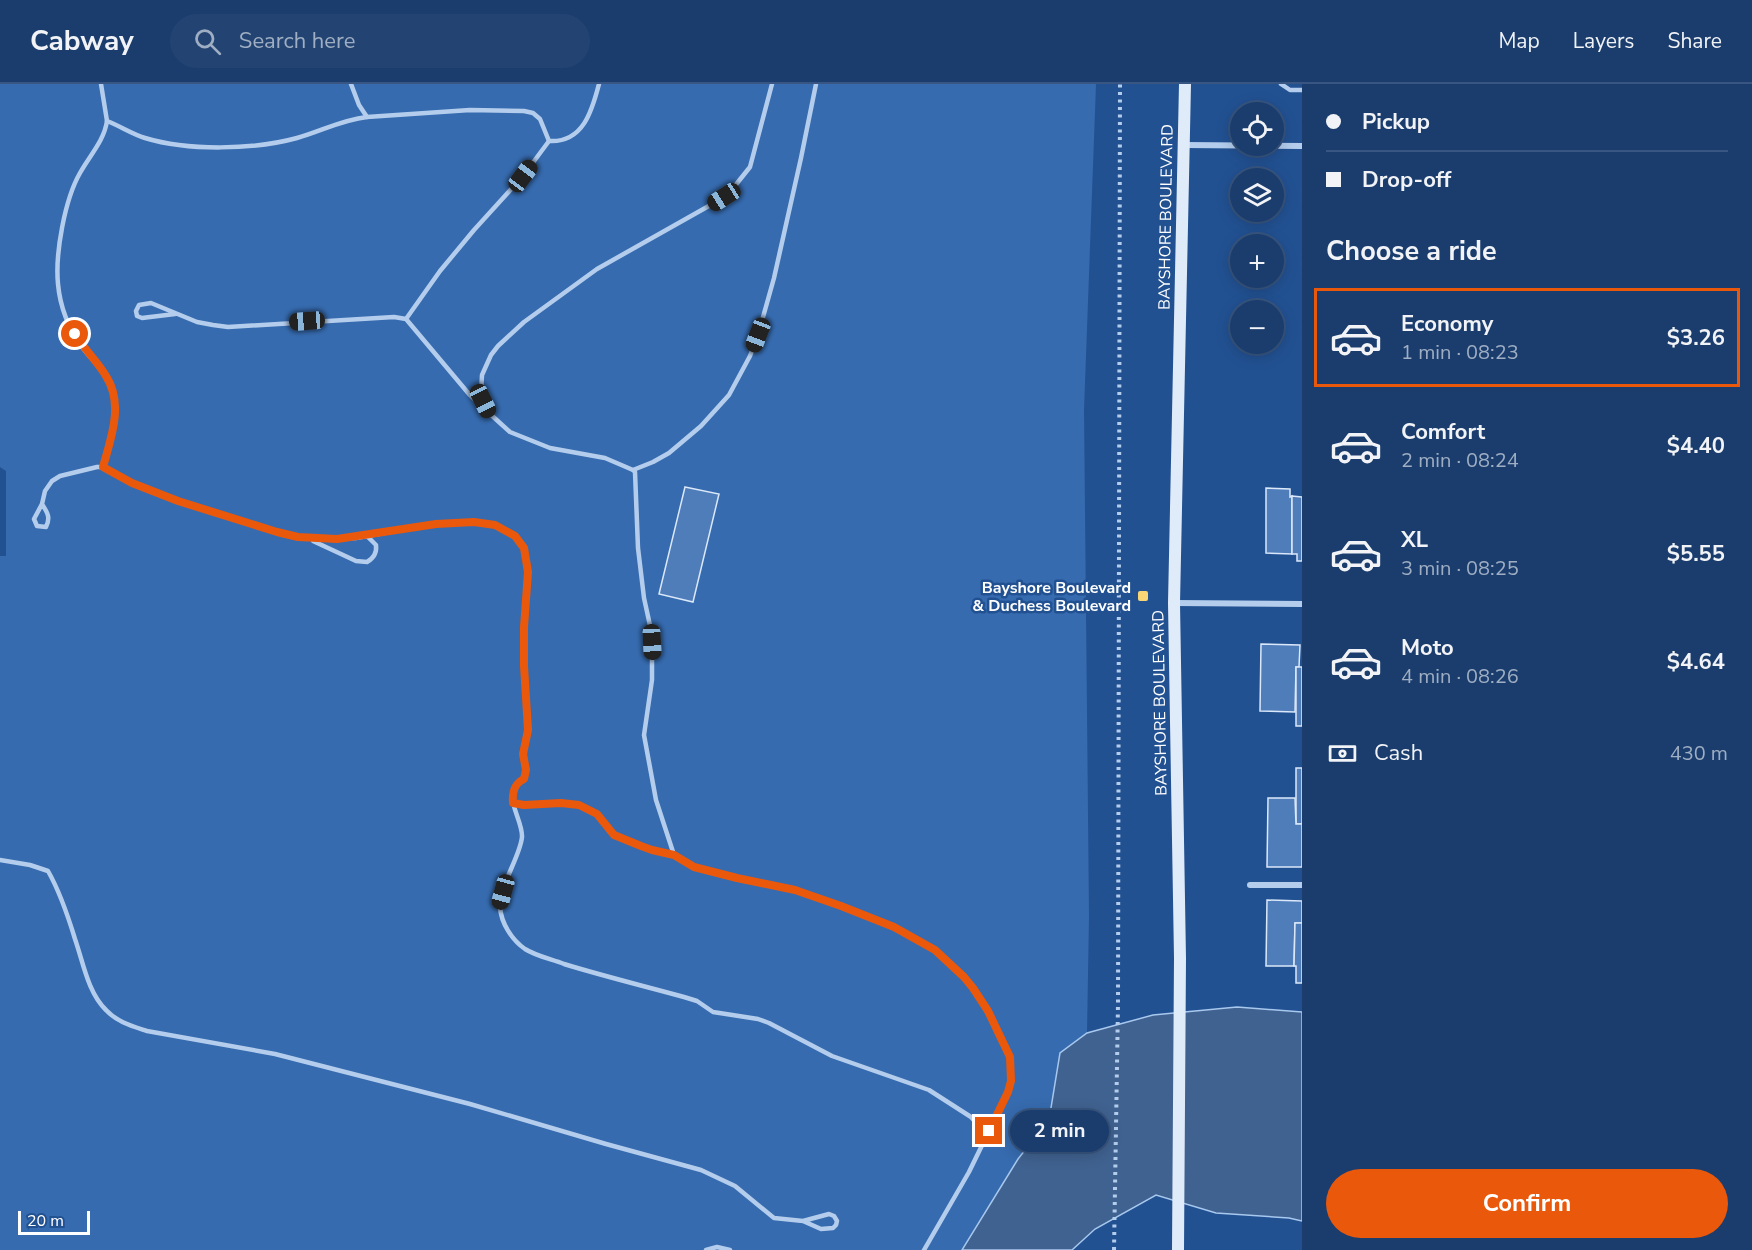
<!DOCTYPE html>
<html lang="en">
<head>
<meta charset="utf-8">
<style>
	body { margin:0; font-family:"Nunito Sans",sans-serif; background:#234473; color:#f1f3f6; height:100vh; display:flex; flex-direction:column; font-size:22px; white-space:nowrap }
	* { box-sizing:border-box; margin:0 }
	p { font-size:20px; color:#9faec2 }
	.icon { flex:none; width:33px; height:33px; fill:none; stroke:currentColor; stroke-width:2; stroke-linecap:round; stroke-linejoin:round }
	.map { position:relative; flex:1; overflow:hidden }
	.drawer { display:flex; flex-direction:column; background:#1a3d6e; width:450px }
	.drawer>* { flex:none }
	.top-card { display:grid; align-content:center; height:132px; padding:0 24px; background:#1a3d6e }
	.tools { position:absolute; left:1230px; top:18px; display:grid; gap:12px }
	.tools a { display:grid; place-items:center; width:54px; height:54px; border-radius:50%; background:#1a3d6e; box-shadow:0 3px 15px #0003,0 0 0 2px #385681; font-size:30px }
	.scale { position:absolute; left:18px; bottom:15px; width:72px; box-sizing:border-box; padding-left:6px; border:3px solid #fff; border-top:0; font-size:16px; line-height:21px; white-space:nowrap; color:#fff; -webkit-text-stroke:4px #225192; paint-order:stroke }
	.end { position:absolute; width:27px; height:27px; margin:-14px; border:8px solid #ea580c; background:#fff; box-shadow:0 0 0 3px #fff }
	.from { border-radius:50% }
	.bubble { position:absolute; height:42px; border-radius:21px; background:#1a3d6e; box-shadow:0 3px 15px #0003,0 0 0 2px #385681; font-size:20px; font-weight:700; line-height:42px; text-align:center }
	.car { position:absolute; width:18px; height:36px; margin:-18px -9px; border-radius:8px; box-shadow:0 0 4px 2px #0007; background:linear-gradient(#222 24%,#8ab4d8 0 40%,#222 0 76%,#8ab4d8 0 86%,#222 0) }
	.top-card b { display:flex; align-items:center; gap:21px; height:57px; font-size:22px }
	.top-card b+b { border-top:2px solid #385681 }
	.top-card i { width:15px; height:15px; background:#f1f3f6 }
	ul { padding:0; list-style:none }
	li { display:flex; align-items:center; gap:18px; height:99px; margin:0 12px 9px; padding:0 12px; border:3px solid transparent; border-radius:0px }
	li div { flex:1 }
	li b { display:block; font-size:22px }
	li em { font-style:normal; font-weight:700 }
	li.selected { border-color:#ea580c }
	li>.icon { width:54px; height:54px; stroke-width:1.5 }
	h2 { padding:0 24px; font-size:27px; line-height:72px }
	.pay { display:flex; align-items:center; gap:15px; height:66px; padding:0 24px; font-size:22px }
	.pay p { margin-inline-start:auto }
	.cta { display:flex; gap:12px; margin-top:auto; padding:12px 24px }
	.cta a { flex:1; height:69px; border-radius:36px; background:#ea580c; color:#fff; font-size:24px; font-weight:700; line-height:69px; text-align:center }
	header { display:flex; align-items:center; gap:36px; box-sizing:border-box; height:84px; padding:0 30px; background:#1a3d6e; border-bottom:2px solid #385681 }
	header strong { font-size:28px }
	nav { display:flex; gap:33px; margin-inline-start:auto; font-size:21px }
	.search { width:420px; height:54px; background:#234473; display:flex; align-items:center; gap:15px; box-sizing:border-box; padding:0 21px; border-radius:33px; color:#9faec2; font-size:22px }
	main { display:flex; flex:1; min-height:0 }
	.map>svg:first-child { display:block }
	.green { fill:#366baf }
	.water { fill:#406290; stroke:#a8c8ee; stroke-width:1.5 }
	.building { fill:#4f7dba; stroke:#dae8f9; stroke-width:1.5 }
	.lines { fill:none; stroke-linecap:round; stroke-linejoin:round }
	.path { stroke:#b4cded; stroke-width:4; stroke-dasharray:3 4.5; stroke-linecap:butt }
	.lane { stroke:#b4cded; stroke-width:4.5 }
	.street { stroke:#b4cded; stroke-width:6 }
	.secondary { stroke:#e0ebfa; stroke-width:12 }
	.route { stroke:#ea580c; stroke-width:8 }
	.poi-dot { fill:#f9d576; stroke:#225192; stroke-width:2 }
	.labels { text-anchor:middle; stroke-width:5; stroke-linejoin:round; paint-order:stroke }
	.street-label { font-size:16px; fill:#fff; stroke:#225192 }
	.poi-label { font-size:16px; font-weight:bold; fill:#fff; stroke:#225192; text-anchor:end }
</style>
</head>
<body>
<header>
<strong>Cabway</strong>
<div class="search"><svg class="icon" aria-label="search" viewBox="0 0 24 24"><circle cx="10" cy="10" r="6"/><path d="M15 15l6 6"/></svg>Search here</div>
<nav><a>Map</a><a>Layers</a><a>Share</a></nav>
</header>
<main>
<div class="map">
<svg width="1302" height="1166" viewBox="0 0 1302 1166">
	<rect width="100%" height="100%" fill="#225192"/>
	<path class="green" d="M0 0H1096L1084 326 1089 832 1087 949 1060 969 1049 1036 1018 1075 962 1166H0V472H6V387L0 383Z"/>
	<path class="water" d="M1237 923 1302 928V1137L1289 1134 1216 1129 1156 1111 1095 1145 1072 1166H962L1018 1075 1049 1036 1060 969 1087 949 1153 931Z"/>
	<g class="building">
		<path d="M685 403 719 410 693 518 659 510Z"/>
		<path d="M1266 404 1290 405V413L1292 412V470L1266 469Z"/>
		<path d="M1292 412 1302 413V477H1297V470H1292Z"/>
		<path d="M1261 560 1300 561 1299 583H1296L1295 628 1260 627Z"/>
		<rect x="1296" y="583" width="6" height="59"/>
		<rect x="1296" y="684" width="6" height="56"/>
		<path d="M1268 714H1295L1296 740H1302V783H1267Z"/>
		<path d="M1267 816 1302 817V839H1295L1294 882H1266Z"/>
		<path d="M1295 839H1302V899H1296V882H1294Z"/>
	</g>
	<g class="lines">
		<path class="path" d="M1114 1166 1118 920 1120 0"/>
		<g class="lane">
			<path d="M101 0 107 37C104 57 90 71 80 89 65 115 55 169 58 200 60 222 69 245 82 263 96 281 114 296 116 321 117 341 108 364 103 383"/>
			<path d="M351 0 359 21 367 33 470 26 524 27 533 29 540 35 549 57C583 59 592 27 599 0"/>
			<path d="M772 0 750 83 734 103 724 113 707 123 597 185 524 238 498 262 491 271 482 291 481 309 483 317 489 329 510 348 550 364 605 374 633 386 635 388 638 464 644 514 651 546 652 571V596L644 651 656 716 674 771 694 783 737 794 795 806 841 822 894 843 935 866 964 893 988 927 1009 973 1011 997 1008 1008 969 1088 924 1166"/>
			<path d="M1281 0 1290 6H1302"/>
			<path d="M107 37C120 42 132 50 145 54 188 67 253 66 297 54 322 47 341 36 367 33"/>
			<path d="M175 230 142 234 137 232 136 227 139 221 151 219 197 238 213 241 228 243 394 233 406 235 469 310 487 327"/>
			<path d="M406 235 440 187 474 146 523 92 549 57"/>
			<path d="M633 386 653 378 669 369 701 342 729 311 750 272 758 251 774 194 801 74 816 0"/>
			<path d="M42 420C47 428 51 433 46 443L37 442 34 435 42 420 45 407 52 397 60 392 97 383H103L132 398 178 417 277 448 298 453 337 455 356 454 436 440 474 438 495 441 515 452 524 464 528 488 524 543V582L528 646 523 671 526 686 524 695C498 707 523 734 522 753 520 773 500 800 500 823 501 839 512 856 525 865 536 872 551 875 564 880 603 892 644 902 684 913L697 917 713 928 758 935 769 939 832 972 929 1006 971 1033 978 1041 984 1058"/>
			<path d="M313 457 356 477 367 478C374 474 377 469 376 461L367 452"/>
			<path d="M513 719 524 721 561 719 579 721 597 730 614 751 653 766 674 771"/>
			<path d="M0 776 30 781 48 787C60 808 68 832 75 855 83 878 88 909 106 926 117 938 132 942 147 947L275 970 470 1020 606 1060 701 1086 735 1102 774 1134 803 1137 821 1145 833 1144 836 1141 837 1137 834 1132 829 1130 803 1137"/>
			<path d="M706 1166 717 1163 730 1166"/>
		</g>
		<g class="street">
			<path d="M1184 61 1302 62"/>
			<path d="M1174 519 1302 520"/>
			<path d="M1250 801H1302"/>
		</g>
		<path class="secondary" d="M1178 1166 1180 874 1174 519 1185 0"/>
	</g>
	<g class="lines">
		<path class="route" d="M75 250C84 265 97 277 106 292 124 320 111 354 103 383L132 399 178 417 277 448 298 453 337 455 436 440 474 438 495 441 515 452 524 464 528 488 524 543V582L528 646 523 670 526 686 524 695C514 700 512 708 513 719L524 721 561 719 579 721 597 730 614 751 641 762 652 766 674 771 694 783 737 794 795 806 841 822 894 843 935 866 964 893 973 904 988 927 1010 973 1011 997 1008 1008 989 1047"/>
	</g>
	<rect class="poi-dot" x="1137" y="506" width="12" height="12" rx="3"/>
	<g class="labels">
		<g class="street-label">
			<text transform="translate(1165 133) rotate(-89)" y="6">BAYSHORE BOULEVARD</text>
			<text transform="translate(1159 619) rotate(-91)" y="6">BAYSHORE BOULEVARD</text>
		</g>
		<g class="poi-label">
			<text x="1131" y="509">Bayshore Boulevard<tspan x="1131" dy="18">&amp; Duchess Boulevard</tspan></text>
		</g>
	</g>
</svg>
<div class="tools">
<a><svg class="icon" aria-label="locate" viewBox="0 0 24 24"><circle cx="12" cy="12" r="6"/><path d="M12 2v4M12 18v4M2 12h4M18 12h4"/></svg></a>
<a><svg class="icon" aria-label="layers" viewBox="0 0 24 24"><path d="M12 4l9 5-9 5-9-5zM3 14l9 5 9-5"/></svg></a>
<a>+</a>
<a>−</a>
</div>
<div class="scale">20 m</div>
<i class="end from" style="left:75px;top:250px"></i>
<i class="end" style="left:989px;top:1047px"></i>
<div class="bubble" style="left:1010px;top:1026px;width:99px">2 min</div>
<i class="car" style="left:523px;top:92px;rotate:37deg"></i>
<i class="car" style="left:724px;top:113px;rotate:238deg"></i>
<i class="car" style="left:307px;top:237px;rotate:266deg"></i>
<i class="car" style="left:758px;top:251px;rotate:201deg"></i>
<i class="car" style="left:483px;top:317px;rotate:154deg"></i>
<i class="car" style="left:652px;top:558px;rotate:177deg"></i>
<i class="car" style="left:503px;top:808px;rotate:195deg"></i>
</div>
<section class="drawer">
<div class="top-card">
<b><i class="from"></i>Pickup</b>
<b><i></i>Drop-off</b>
</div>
<h2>Choose a ride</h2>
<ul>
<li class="selected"><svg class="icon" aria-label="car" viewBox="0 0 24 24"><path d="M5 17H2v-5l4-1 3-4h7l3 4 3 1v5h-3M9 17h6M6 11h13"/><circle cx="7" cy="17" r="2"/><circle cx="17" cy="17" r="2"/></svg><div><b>Economy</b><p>1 min · 08:23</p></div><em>$3.26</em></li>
<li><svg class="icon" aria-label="car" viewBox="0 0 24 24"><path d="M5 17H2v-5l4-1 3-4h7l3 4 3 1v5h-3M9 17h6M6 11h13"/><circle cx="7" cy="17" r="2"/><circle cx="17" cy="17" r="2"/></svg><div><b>Comfort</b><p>2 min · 08:24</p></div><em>$4.40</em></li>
<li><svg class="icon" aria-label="car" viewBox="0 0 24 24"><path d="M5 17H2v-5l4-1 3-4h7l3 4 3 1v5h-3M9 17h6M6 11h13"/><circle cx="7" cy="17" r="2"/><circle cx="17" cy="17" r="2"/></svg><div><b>XL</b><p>3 min · 08:25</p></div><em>$5.55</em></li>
<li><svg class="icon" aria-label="car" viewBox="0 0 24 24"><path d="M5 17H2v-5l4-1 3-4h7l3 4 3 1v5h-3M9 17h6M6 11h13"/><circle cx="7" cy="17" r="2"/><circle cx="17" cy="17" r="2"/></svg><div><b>Moto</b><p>4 min · 08:26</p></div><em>$4.64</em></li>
</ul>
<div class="pay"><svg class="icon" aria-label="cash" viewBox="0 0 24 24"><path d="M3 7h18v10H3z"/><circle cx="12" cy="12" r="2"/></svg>Cash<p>430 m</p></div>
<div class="cta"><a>Confirm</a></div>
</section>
</main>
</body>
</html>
